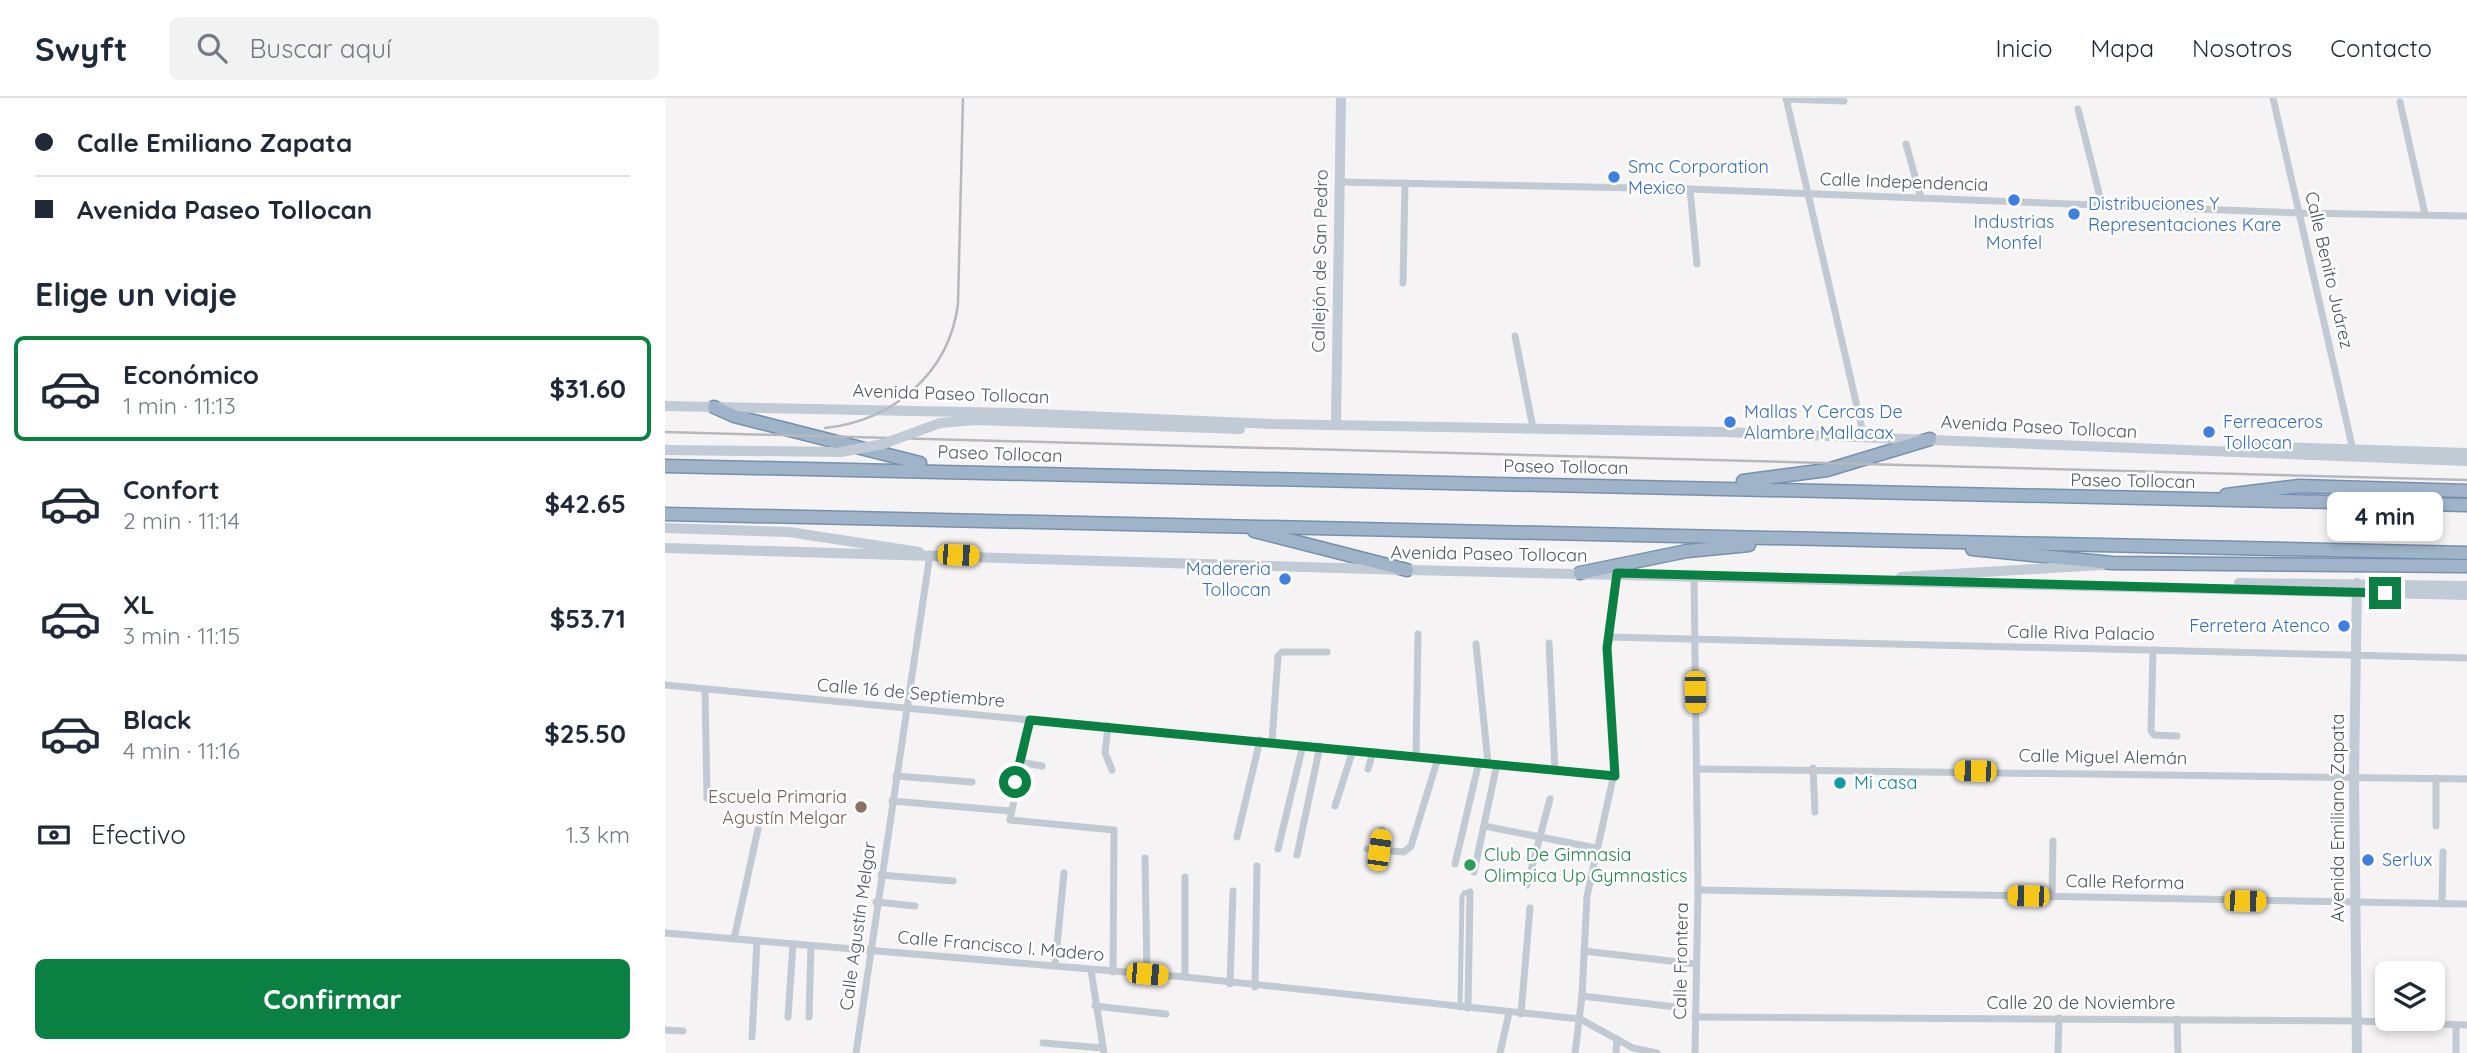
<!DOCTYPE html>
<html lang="es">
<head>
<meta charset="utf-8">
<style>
	body { margin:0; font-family:Quicksand,sans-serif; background:#f2f2f3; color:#1f2937; height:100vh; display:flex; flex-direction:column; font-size:26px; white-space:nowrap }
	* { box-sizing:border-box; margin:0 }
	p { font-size:23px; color:#747a83 }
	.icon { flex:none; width:38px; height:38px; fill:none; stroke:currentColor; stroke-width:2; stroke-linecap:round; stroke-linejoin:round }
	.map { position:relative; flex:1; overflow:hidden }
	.drawer { display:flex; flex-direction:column; background:#fff; width:665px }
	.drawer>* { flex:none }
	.hud { display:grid; align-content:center; height:154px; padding:0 35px; background:#fff }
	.fabs { position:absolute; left:1710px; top:863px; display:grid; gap:14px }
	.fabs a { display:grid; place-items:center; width:70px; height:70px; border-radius:10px; background:#fff; box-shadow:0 4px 10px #0003; font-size:35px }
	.end { position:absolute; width:32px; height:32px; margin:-16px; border:9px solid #0b8043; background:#fff; box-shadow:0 0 0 4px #fff }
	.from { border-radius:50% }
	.bubble { position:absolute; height:49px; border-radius:10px; background:#fff; box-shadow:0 4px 10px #0003; font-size:23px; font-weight:700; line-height:49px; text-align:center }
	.car { position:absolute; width:21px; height:42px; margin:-21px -10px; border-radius:9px; box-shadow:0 0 5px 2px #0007; background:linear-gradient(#f5c518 24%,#345 0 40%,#f5c518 0 76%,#345 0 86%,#f5c518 0) }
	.hud b { display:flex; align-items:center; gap:24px; height:66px; font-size:26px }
	.hud b+b { border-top:2px solid #e0e1e3 }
	.hud i { width:18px; height:18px; background:#1f2937 }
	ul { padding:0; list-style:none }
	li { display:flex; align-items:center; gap:21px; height:105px; margin:0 14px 10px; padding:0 21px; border:4px solid transparent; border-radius:10px }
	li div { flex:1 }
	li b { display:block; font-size:26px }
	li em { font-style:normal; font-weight:700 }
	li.current { border-color:#0b8043 }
	li>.icon { width:63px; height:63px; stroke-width:1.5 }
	h2 { padding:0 35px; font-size:32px; line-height:84px }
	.pay { display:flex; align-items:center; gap:18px; height:77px; padding:0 35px; font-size:26px }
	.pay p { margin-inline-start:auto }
	.button { display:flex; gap:14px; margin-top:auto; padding:14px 35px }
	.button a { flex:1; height:80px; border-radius:10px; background:#0b8043; color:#fff; font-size:28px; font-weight:700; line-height:80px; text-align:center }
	header { display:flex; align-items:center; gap:42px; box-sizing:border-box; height:98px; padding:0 35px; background:#fff; border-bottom:2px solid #e0e1e3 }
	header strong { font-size:33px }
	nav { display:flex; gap:38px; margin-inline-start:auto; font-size:24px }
	.search { width:490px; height:63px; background:#f2f2f3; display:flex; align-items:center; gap:18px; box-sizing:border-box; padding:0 24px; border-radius:10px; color:#747a83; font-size:26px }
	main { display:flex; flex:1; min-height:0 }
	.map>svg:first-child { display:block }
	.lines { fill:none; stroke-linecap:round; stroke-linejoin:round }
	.trunk-casing { stroke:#7690ad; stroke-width:15 }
	.pedestrian { stroke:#c1cad2; stroke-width:5 }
	.minor { stroke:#c1cad2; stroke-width:7 }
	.secondary { stroke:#c1cbd6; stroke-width:10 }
	.trunk { stroke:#9fb4c9; stroke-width:12 }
	.rail { stroke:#b5b8bd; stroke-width:2.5 }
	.secondary-bridge { stroke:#c1cbd6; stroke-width:10 }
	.route { stroke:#0b8043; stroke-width:9 }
	.shop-dot { fill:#3f7fe0; stroke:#fff; stroke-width:2.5 }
	.culture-dot { fill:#0f9aa8; stroke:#fff; stroke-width:2.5 }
	.education-dot { fill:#8d6e63; stroke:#fff; stroke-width:2.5 }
	.leisure-dot { fill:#2e9e5b; stroke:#fff; stroke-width:2.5 }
	.labels { text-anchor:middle; stroke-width:5; stroke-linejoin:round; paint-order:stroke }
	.shop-label { font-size:18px; fill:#366cbe; stroke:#fff; text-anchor:start }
	.street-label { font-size:18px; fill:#4a5661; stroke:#fff }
	.culture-label { font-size:18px; fill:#0d838f; stroke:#fff; text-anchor:start }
	.education-label { font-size:18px; fill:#785e54; stroke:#fff; text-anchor:end }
	.leisure-label { font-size:18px; fill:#27864d; stroke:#fff; text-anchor:start }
</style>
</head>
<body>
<header>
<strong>Swyft</strong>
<div class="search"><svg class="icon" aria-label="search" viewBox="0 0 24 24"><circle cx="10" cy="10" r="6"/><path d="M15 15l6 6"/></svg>Buscar aquí</div>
<nav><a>Inicio</a><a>Mapa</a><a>Nosotros</a><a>Contacto</a></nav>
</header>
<main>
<section class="drawer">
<div class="hud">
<b><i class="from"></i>Calle Emiliano Zapata</b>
<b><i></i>Avenida Paseo Tollocan</b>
</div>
<h2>Elige un viaje</h2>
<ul>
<li class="current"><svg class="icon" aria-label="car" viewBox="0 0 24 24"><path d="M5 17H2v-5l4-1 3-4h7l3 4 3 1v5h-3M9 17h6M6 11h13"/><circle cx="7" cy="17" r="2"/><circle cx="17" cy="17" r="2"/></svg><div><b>Económico</b><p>1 min · 11:13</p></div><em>$31.60</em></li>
<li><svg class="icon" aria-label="car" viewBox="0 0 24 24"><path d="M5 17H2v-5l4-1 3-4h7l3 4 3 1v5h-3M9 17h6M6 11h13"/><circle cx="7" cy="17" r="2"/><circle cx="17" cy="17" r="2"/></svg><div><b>Confort</b><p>2 min · 11:14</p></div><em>$42.65</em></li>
<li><svg class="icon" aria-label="car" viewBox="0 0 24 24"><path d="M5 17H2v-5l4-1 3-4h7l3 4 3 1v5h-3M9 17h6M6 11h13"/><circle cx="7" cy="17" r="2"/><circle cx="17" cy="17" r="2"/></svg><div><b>XL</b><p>3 min · 11:15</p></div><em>$53.71</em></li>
<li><svg class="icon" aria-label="car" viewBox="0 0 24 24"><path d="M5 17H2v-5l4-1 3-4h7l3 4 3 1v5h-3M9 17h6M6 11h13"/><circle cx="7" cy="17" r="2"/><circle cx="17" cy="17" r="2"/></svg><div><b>Black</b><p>4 min · 11:16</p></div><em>$25.50</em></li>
</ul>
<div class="pay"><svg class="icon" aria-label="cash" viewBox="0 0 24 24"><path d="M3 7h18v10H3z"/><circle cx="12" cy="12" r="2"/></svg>Efectivo<p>1.3 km</p></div>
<div class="button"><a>Confirmar</a></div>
</section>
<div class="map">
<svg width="1802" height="955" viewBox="0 0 1802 955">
	<rect width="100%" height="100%" fill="#f5f3f3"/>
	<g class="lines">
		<defs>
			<g id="trunk">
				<path d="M49 309 69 318 255 365"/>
				<path d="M0 368 1802 407"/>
				<path d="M1078 383 1162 372 1265 341"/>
				<path d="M1561 397 1634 388 1802 393"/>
				<path d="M0 416 1802 455"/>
				<path d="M589 433 742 472"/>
				<path d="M1307 451 1447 465 1802 468"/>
				<path d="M915 475 1022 453 1084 447"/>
			</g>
		</defs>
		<use href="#trunk" class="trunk-casing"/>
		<path class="pedestrian" d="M795 910 797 799 799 795 805 794"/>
		<g class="minor">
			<path d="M1121 0 1199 339"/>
			<path d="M1608 0 1688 352"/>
			<path d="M1121 1 1179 3"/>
			<path d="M1735 4 1760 116"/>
			<path d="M1413 11 1437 107"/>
			<path d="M1241 46 1256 100"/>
			<path d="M674 84 1025 91 1635 115 1802 118"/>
			<path d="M1025 91 1032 166"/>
			<path d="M738 185 740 85"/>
			<path d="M850 238 868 330"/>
			<path d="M1029 478 1033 792 1030 955"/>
			<path d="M944 539 1802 560"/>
			<path d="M884 545 890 672"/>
			<path d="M811 546 823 665"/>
			<path d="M1488 552 1486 633 1489 637 1512 638"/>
			<path d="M0 587 950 678"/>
			<path d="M40 591 42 700"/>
			<path d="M365 622 345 722 449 732 448 874"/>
			<path d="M443 628 440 655 447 672"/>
			<path d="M607 643 613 558 617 554H662"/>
			<path d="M751 658 753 536"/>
			<path d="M355 664 377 668"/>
			<path d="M1148 670 1150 714"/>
			<path d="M703 671 708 654"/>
			<path d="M1032 671 1802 681"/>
			<path d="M231 678 307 684"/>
			<path d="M1771 680V728"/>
			<path d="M227 703 345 713"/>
			<path d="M670 708 688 652"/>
			<path d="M819 728 931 750"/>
			<path d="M572 739 595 642"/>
			<path d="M613 751 638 647"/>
			<path d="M702 751 739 754 746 748 773 660"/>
			<path d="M714 752 717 732"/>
			<path d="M632 757 655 648"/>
			<path d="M480 760 482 876"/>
			<path d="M790 766 814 664"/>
			<path d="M809 774 832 666"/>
			<path d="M216 777 288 783"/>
			<path d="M862 787 885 701"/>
			<path d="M1033 792 1802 806"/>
			<path d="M1387 799 1388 743"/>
			<path d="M211 804 250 808"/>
			<path d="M1777 806 1778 754"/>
			<path d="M0 835 520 879 915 921 968 950 992 955"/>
			<path d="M69 841 93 731"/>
			<path d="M919 853 1031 866"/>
			<path d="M390 868 399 775"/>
			<path d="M426 872 439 955"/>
			<path d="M520 879V779"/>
			<path d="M565 886 568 793"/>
			<path d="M590 889 592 768"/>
			<path d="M917 898 1011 909"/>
			<path d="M430 908 501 916"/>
			<path d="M803 910 805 794"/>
			<path d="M856 916 865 810"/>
			<path d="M123 919 128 846"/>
			<path d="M144 919 146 848"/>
			<path d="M1030 919 1692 923 1802 927"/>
			<path d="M1512 921 1513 955"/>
			<path d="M1791 927V955"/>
			<path d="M0 932 18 933"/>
			<path d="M87 939 92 843"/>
			<path d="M378 945 438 950"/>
			<path d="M191 955 265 456"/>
			<path d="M835 955 844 915"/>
			<path d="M910 955 917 898 922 798 950 671 942 550 952 475"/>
			<path d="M951 955 952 941"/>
			<path d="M1393 955 1394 920"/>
		</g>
		<g class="secondary">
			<path d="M0 308 349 315 608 326 1059 334 1802 363"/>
			<path d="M275 325 311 322 575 331"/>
			<path d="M671 326 676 0"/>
			<path d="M1564 350 1577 348 1802 355"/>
			<path d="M0 352 176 354"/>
			<path d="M0 430 124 434 254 454"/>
			<path d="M0 450 742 472 1802 497"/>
			<path d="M1236 479 1437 467"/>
			<path d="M1574 485 1802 488"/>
			<path d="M1692 955 1689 679 1692 485"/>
		</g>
		<use href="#trunk" class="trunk"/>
		<g class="rail">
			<path d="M160 330C227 323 284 276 293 206L298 0"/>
			<path d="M0 334 1802 382"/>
		</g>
		<path class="secondary-bridge" d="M176 354 218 346 275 325"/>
	</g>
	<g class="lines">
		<path class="route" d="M350 684 365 622 950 678 942 550 952 475 1720 495"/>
	</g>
	<g class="shop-dot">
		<circle cx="949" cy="79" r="7"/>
		<circle cx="1349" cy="102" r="7"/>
		<circle cx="1409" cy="116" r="7"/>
		<circle cx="1065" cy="324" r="7"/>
		<circle cx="1544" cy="334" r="7"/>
		<circle cx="620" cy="481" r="7"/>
		<circle cx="1679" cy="528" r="7"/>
		<circle cx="1703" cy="762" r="7"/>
	</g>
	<circle class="culture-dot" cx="1175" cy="685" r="7"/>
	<circle class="education-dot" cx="196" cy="709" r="7"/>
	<circle class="leisure-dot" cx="805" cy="767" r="7"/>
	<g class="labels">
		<g class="shop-label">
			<text x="963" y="75">Smc Corporation<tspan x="963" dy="21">Mexico</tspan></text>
			<text x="1423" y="112">Distribuciones Y<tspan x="1423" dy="21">Representaciones Kare</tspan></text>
			<text x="1349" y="130" text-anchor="middle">Industrias<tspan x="1349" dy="21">Monfel</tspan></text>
			<text x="1079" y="320">Mallas Y Cercas De<tspan x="1079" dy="21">Alambre Mallacax</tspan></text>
			<text x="1558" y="330">Ferreaceros<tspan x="1558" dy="21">Tollocan</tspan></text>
			<text x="606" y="477" text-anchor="end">Madereria<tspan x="606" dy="21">Tollocan</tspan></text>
			<text x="1665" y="534" text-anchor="end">Ferretera Atenco</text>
			<text x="1717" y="768">Serlux</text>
		</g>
		<g class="street-label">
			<text transform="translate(1239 84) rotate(2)" y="6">Calle Independencia</text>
			<text transform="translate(655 163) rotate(-89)" y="6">Callejón de San Pedro</text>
			<text transform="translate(1664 172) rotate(77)" y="6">Calle Benito Juárez</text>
			<text transform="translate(286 296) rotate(2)" y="6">Avenida Paseo Tollocan</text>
			<text transform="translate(1374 329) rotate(3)" y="6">Avenida Paseo Tollocan</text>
			<text transform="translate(335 356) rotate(2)" y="6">Paseo Tollocan</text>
			<text transform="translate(901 369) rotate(1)" y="6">Paseo Tollocan</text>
			<text transform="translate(1468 383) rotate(1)" y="6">Paseo Tollocan</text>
			<text transform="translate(824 456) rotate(1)" y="6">Avenida Paseo Tollocan</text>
			<text transform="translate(1416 535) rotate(1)" y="6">Calle Riva Palacio</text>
			<text transform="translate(246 595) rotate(5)" y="6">Calle 16 de Septiembre</text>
			<text transform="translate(1438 659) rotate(1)" y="6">Calle Miguel Alemán</text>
			<text transform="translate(1673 720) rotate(-90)" y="6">Avenida Emiliano Zapata</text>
			<text transform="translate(1460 784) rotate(1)" y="6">Calle Reforma</text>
			<text transform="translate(193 828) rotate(-82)" y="6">Calle Agustín Melgar</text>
			<text transform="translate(336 848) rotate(5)" y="6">Calle Francisco I. Madero</text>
			<text transform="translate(1016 863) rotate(-89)" y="6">Calle Frontera</text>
			<text x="1416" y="911">Calle 20 de Noviembre</text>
		</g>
		<g class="culture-label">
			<text x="1189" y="691">Mi casa</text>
		</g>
		<g class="education-label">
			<text x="182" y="705">Escuela Primaria<tspan x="182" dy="21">Agustín Melgar</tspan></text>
		</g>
		<g class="leisure-label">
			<text x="819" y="763">Club De Gimnasia<tspan x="819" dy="21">Olimpica Up Gymnastics</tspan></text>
		</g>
	</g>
</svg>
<div class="fabs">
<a><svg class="icon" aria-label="layers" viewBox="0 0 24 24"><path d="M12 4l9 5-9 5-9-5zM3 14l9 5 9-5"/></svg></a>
</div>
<i class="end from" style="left:350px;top:684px"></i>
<i class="end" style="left:1720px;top:495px"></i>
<div class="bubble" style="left:1662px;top:394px;width:116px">4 min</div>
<i class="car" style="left:293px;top:457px;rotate:92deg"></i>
<i class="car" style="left:1030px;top:594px;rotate:179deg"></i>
<i class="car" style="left:1310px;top:673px;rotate:271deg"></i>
<i class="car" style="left:714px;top:752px;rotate:8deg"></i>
<i class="car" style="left:1363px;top:798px;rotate:271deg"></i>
<i class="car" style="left:1580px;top:803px;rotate:91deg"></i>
<i class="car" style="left:482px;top:876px;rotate:95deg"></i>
</div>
</main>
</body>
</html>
